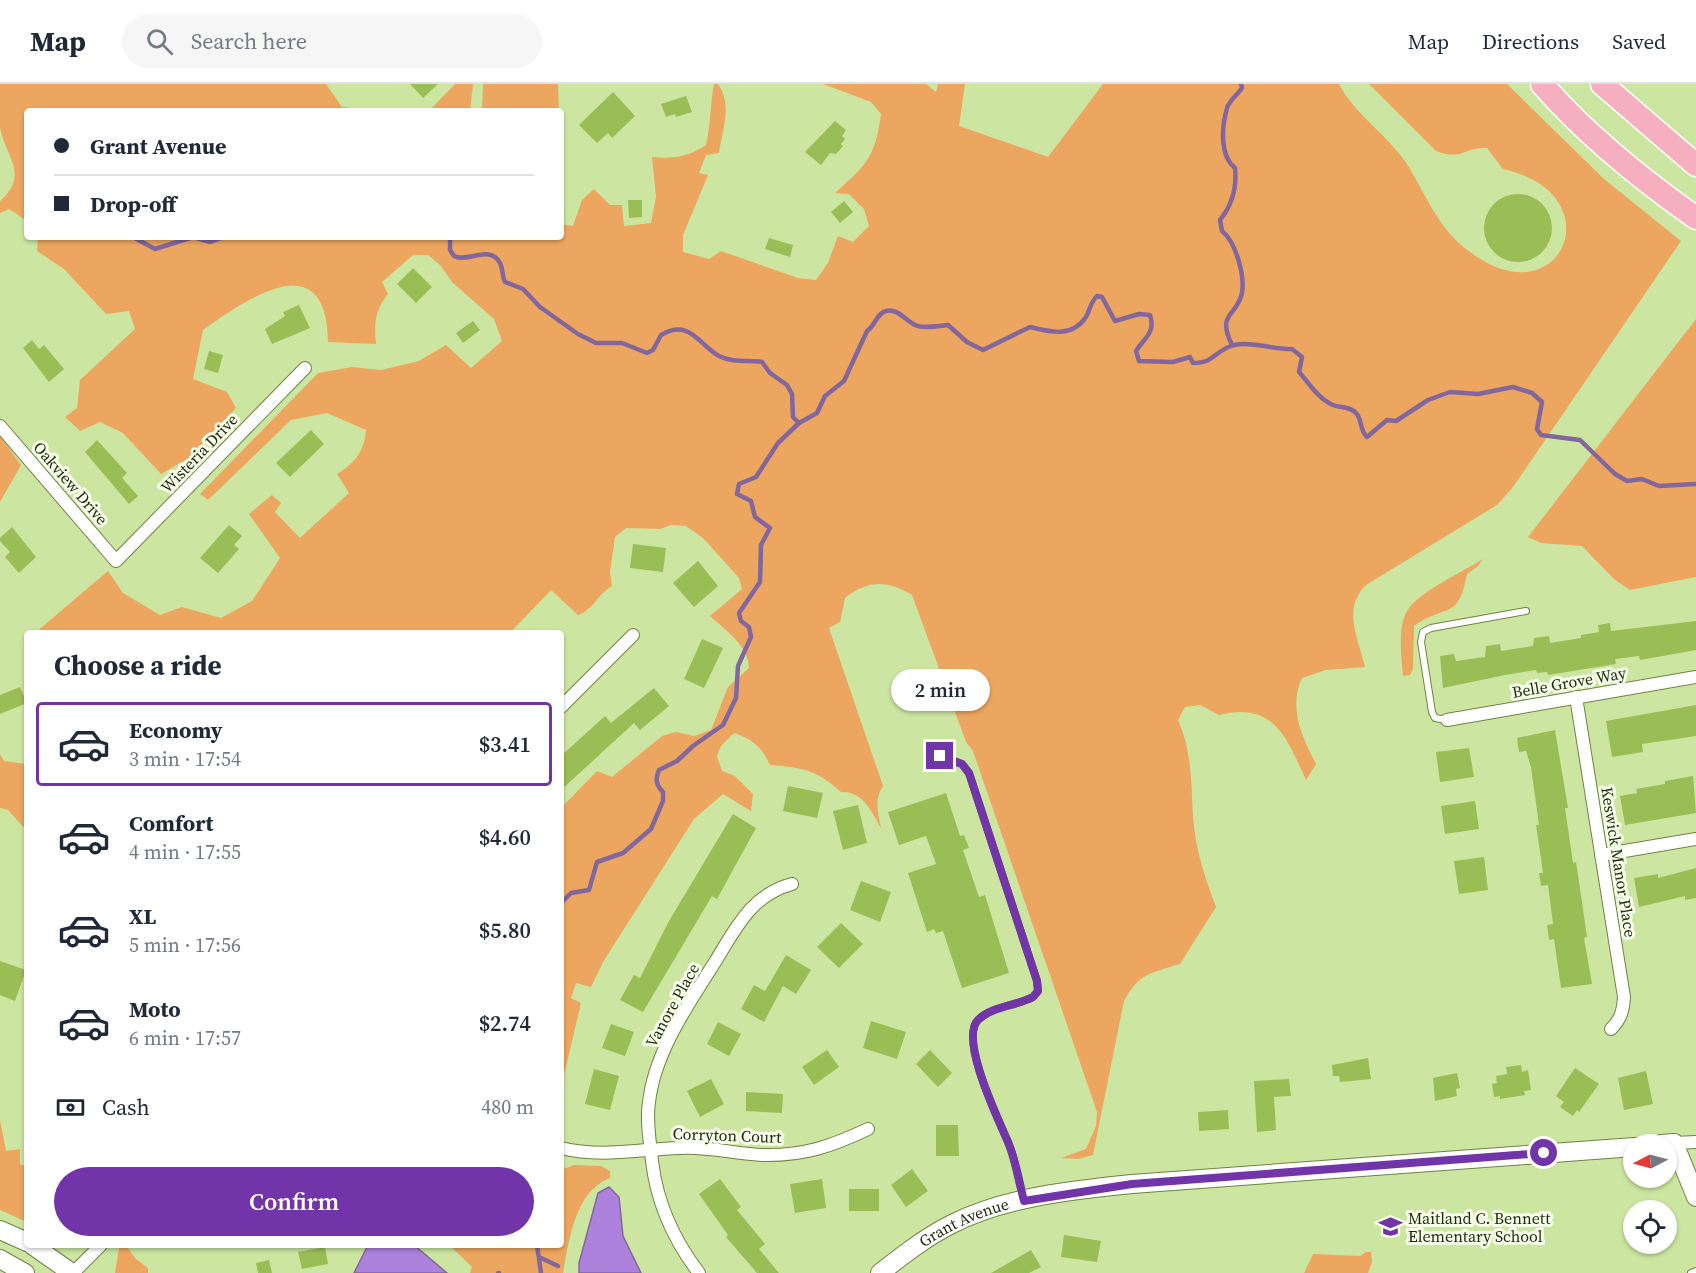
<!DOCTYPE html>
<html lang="en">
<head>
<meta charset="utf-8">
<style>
	body { margin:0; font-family:"Source Serif 4",serif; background:#f6f6f7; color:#1f2937; height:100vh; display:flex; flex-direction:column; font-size:22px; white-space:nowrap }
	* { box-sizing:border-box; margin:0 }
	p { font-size:20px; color:#747a83 }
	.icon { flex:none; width:33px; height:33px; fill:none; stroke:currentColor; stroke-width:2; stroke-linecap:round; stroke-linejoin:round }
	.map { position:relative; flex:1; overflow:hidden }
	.side { position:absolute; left:24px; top:546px; width:540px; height:618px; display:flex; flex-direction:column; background:#fff; border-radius:6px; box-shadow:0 2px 4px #0004 }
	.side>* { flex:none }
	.banner { position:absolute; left:24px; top:24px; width:540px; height:132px; border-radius:6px; box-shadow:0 2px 4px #0004; display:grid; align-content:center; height:132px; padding:0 30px; background:#fff }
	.needle { width:39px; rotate:264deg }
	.buttons { position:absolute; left:1623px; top:1050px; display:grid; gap:12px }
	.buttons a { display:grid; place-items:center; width:54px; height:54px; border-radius:50%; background:#fff; box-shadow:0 2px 4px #0004; font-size:30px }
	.end { position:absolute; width:27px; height:27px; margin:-14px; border:8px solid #7234a9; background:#fff; box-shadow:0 0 0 3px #fff }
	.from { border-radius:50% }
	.bubble { position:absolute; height:42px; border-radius:21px; background:#fff; box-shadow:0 2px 4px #0004; font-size:20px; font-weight:600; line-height:42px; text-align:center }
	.banner b { display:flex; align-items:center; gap:21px; height:57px; font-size:22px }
	.banner b+b { border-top:2px solid #e0e1e3 }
	.banner i { width:15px; height:15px; background:#1f2937 }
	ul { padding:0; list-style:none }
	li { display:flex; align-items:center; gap:18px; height:84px; margin:0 12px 9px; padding:0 18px; border:3px solid transparent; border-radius:6px }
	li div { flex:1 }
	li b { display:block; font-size:22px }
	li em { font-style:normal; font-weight:600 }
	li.current { border-color:#7234a9 }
	li>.icon { width:54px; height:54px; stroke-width:1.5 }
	h2 { padding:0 30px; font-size:27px; line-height:72px }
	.pay { display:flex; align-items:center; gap:15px; height:66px; padding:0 30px; font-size:22px }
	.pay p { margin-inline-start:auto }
	.cta { display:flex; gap:12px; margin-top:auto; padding:12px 30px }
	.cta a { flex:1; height:69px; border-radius:36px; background:#7234a9; color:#fff; font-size:24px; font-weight:600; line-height:69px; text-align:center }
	header { display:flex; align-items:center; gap:36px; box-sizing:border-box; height:84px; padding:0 30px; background:#fff; border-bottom:2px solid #e0e1e3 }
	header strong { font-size:28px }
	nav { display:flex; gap:33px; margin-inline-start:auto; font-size:21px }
	.search { width:420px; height:54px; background:#f6f6f7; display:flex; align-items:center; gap:15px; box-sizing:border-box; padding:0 21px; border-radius:33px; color:#747a83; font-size:22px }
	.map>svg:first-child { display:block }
	.green { fill:#eda65f }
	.water { fill:#ac82dc; stroke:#82679e; stroke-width:1.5 }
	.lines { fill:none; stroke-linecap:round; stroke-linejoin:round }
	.stream { stroke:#82679e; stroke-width:4.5 }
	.building { fill:#9bbd56 }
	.lane-casing { stroke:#6d8342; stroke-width:8 }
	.street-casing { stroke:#6d8342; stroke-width:14 }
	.secondary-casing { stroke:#6d8342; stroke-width:20 }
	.highway-casing { stroke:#fff; stroke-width:25 }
	.lane { stroke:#fff; stroke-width:6 }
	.street { stroke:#fff; stroke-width:12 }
	.secondary { stroke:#fff; stroke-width:18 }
	.highway { stroke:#f5afbf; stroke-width:22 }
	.route { stroke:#7234a9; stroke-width:8 }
	.labels { text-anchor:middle; stroke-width:6; stroke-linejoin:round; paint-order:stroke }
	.street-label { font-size:16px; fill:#1f280d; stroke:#f7ffea }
	.poi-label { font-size:16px; fill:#1f280d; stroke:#f7ffea; text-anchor:start }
</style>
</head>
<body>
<header>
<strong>Map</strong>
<div class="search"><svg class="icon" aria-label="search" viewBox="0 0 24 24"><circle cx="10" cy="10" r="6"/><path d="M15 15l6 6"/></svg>Search here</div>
<nav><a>Map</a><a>Directions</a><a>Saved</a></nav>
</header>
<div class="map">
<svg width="1696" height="1189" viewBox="0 0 1696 1189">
	<rect width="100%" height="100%" fill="#cce6a1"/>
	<g class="green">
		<path d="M0 0H326L342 23 373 27H27V137L9 125 0 129V117C31 90 4 71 0 43 0 29 0 14 0 0Z"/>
		<path d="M455 0H473L470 27H429Z"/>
		<path d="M483 0H558L559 27H482Z"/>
		<path d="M714 0H718C733 21 722 46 719 69L706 71 699 89 708 91 683 151V168L709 175 721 167 798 194 816 196 828 179 838 152 853 158 869 142 864 125 849 110 835 109C866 81 875 74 881 30L871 18 823 0H926L936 8 938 0H965L959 42 1048 73 1103 0H1339C1355 31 1388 51 1407 80 1427 112 1437 144 1470 168 1562 237 1615 109 1503 85L1487 64C1465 63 1461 77 1436 67L1369 0H1507L1604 95 1681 157 1513 403 1497 421 1366 501C1342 525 1358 553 1365 583L1326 586 1302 594C1288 624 1302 653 1316 680L1306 696C1287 654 1274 617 1219 631L1200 621 1185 623 1178 636C1192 667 1191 698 1193 732 1195 764 1205 794 1216 823L1180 880C1151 889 1139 889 1124 917L1093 1071 1078 1075 1061 1074 1086 1065 1096 1042 1097 1028 973 667 966 658 912 511C887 496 868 496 845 514L840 538 829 544 883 702C874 715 878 729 881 744 871 727 863 707 841 708 815 685 804 684 770 681 762 663 752 655 734 649L721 662 717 672 722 687 735 692 753 710 751 727 723 710 694 735 603 878 591 903 576 899 571 914 581 919 564 991 561 1015V724L597 687 612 693 662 652 676 648 694 652 711 646 728 603 749 584C749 562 725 546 710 532L742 505 739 494 703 454 686 442 671 441 660 445 626 444 615 453 610 488 612 502C598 510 593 526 578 531L551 506 510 549H35L108 487 123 509 160 531 182 523 221 534 252 517 280 474 249 430 272 411 281 419 275 428 300 454 349 409 337 390C355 379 364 368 366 346L327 329 291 336 208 416 200 410 318 289 352 283 381 286 419 277 446 261 471 284 502 257 494 235 453 199 440 181 428 171H413L382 198 388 210C375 226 374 239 376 260L328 258C327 159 248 214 203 246L193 295 227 308 236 324 189 374 161 390 123 349 100 338 80 347 65 333 77 324 80 296 135 245 129 227 106 230 64 185 37 167 38 153H561V140L573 142 582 116 594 105 610 121H622L624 142 651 139 656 113 652 73C674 75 688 73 706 61 711 40 710 20 714 0Z"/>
		<path d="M1696 235V493L1630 506 1614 495 1582 462 1541 459 1528 453Z"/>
		<path d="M0 352 21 381 0 418Z"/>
		<path d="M1483 475 1478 482 1467 490C1458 537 1447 519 1414 542L1413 585 1410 591 1403 592C1402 573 1397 544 1407 527 1417 509 1464 487 1483 475Z"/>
		<path d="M0 670 4 677 27 680V747L8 726 0 724Z"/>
		<path d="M0 1036 6 1067 20 1065V1080L27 1083V1138L0 1126Z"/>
		<path d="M574 1081 601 1082 610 1087V1094C575 1107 569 1156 563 1189H470L472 1183 449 1161H561V1086Z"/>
		<path d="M127 1163 136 1175 148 1184V1189H115L119 1164Z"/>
		<path d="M1366 1168H1371L1372 1178 1368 1189H1304L1313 1170 1360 1172Z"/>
	</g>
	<g class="water">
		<path d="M609 1103 619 1113 623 1152 641 1189H579V1179L598 1109Z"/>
		<path d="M368 1161H414L447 1189H354Z"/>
	</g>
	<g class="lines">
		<g class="stream">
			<path d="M133 153 155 165 193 153 210 158 224 153"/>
			<path d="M450 153V166L454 172C468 179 490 160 500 179 503 185 502 192 505 198L523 205 540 223 578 250 596 259H622L647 269 653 266 661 251C690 234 699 261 719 272 733 279 748 276 762 278L770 289 787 301 792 310 793 333 799 339"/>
			<path d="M1232 261C1216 228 1237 233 1242 209 1245 192 1236 158 1222 147L1220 136C1232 121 1237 103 1235 84 1219 71 1222 42 1227 24 1229 17 1238 10 1242 4L1241 0"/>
			<path d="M561 819 571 809 589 806 597 778 623 769 651 745 663 717V708C656 701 655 695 659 686L677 677 693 662 723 641 736 614 738 582 751 553 749 543 741 537 739 529 760 498 761 461 770 444 755 433 751 417 737 410 739 400 756 393 778 359 799 339 817 329 825 312 844 297 867 247C875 242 877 229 886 227 898 224 906 237 915 241 924 245 938 242 948 241L967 258 983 266 1030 243C1050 248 1072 254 1086 233 1090 226 1090 219 1097 212L1102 213 1115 237 1139 230 1150 231C1156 249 1144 254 1136 267L1139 277 1173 278 1190 273 1193 279C1214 279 1214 268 1231 262 1247 256 1276 266 1292 265L1302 273 1299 288C1309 299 1316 312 1329 319 1338 325 1347 321 1355 328 1363 335 1359 346 1367 353L1387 336 1396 337 1428 316 1450 308 1478 310 1513 303 1532 309 1542 318 1537 345 1541 351 1580 356 1615 390 1627 397 1642 395 1659 402 1696 400"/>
			<path d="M537 1161 541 1189"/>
			<path d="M541 1174 558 1182"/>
			<path d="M498 1189H499"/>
		</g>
	</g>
	<g class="building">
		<path d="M410 0H438L423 14Z"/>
		<path d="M613 8 635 32 612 54 608 49 597 59 579 41Z"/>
		<path d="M686 12 692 28 676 33 675 30 666 33 661 20Z"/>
		<path d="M835 37 846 46 842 52 845 55 841 60 843 62 836 70 830 69 821 81 805 68Z"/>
		<circle cx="1518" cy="144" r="34"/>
		<path d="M628 116H642V133L629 134Z"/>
		<path d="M844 117 853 128 840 139 831 128Z"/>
		<path d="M769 154 793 161 790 173 765 165Z"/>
		<path d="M413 184 432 203 416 219 397 200Z"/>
		<path d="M299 221 310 244 272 260 265 245 285 232 283 228Z"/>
		<path d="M473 237 480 246 463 259 456 249Z"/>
		<path d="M32 256 39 265 44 261 64 285 49 298 23 264Z"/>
		<path d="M209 267 223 271 218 289 204 285Z"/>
		<path d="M311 346 324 360 290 393 276 379Z"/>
		<path d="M97 356 127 389 122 394 138 412 129 420 85 368Z"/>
		<path d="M229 441 242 452 234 461 239 465 218 489 200 474Z"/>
		<path d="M12 443 36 473 19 489 5 473 10 468 0 457V454Z"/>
		<path d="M633 460 666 464 663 488 630 484Z"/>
		<path d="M698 477 718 502 694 523 673 499Z"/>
		<path d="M1696 537V566L1640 576 1639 572 1615 575 1616 580 1548 591 1547 588 1537 589 1536 586 1505 591 1443 604 1440 572 1454 570 1456 577 1485 573 1486 562 1500 560 1501 567 1533 562 1534 554 1549 552 1550 559 1581 554V551L1599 548 1598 541 1610 539 1611 547Z"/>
		<path d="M702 555 723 564 704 604 684 595Z"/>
		<path d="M20 603 27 619 0 630V611Z"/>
		<path d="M654 604 669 622 640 646 634 639 561 706V672L605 632 611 639Z"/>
		<path d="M1696 621V652L1642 660 1643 668 1612 673 1606 637Z"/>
		<path d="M1555 646 1568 724H1565L1573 779 1576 778 1581 811 1587 853 1584 854 1592 900 1561 904 1554 855 1549 856 1547 841 1553 840 1548 801 1541 802 1539 789H1543L1536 741H1539L1531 683 1526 667 1519 668 1517 654Z"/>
		<path d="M1469 664 1474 693 1440 698 1436 668Z"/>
		<path d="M1693 692 1696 729 1625 741 1620 712 1637 709 1636 705 1665 700V697Z"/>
		<path d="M788 702 823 709 817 734 783 727Z"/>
		<path d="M946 709 960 752 964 751 969 764 963 766 979 813 985 811 1009 889 962 904 943 847 936 849 934 845 927 848 908 789 936 780 926 752 899 761 888 728Z"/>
		<path d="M1475 717 1479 745 1445 750 1441 722Z"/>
		<path d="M858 721 867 759 843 766 833 727Z"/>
		<path d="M733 730 756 744 717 815 712 812 643 928 620 916 634 891 640 894 669 837Z"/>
		<path d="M1484 773 1488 806 1459 810 1454 777Z"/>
		<path d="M1696 784V814L1685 816V812L1639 823 1634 794 1658 790V794Z"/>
		<path d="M861 797 891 808 880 838 850 826Z"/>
		<path d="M841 839 863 860 839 884 817 863Z"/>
		<path d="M786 871 811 886 796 910 783 902 764 938 741 925 754 901 765 907Z"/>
		<path d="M0 877 26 886 15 917 0 911Z"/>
		<path d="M871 937 906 948 897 975 863 964Z"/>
		<path d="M718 938 741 950 729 972 707 960Z"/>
		<path d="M611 940 634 948 625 972 602 964Z"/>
		<path d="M827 966 839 983 814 1001 802 983Z"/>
		<path d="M930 966 952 989 938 1003 916 980Z"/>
		<path d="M1368 974 1371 995 1340 998 1339 992H1333L1332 981Z"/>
		<path d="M1521 981 1522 988 1528 986 1531 1006 1524 1007 1525 1011 1500 1015V1012L1494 1013 1492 1000 1497 999 1496 992 1507 990 1506 983Z"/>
		<path d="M1575 984 1599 1000 1579 1028 1577 1026 1573 1032 1560 1023 1564 1018 1556 1012Z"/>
		<path d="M594 985 619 992 610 1026 585 1020Z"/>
		<path d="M1646 987 1653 1020 1624 1026 1618 994Z"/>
		<path d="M1457 989 1460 1004 1456 1005 1457 1012 1435 1017 1433 994Z"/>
		<path d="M711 995 724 1020 700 1033 687 1007Z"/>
		<path d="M1289 995 1291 1012 1274 1013 1276 1046 1257 1048 1254 997Z"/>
		<path d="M746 1008 783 1010 782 1029 746 1027Z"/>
		<path d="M1228 1026 1229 1045 1199 1047 1198 1028Z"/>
		<path d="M936 1041H958L959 1072H936Z"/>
		<path d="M912 1085 928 1107 906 1123 891 1101Z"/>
		<path d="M720 1095 741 1123 737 1126 765 1160 759 1165 779 1189H757L726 1153 728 1151 699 1110Z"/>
		<path d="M822 1095 826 1124 795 1129 790 1100Z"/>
		<rect x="849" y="1105" width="30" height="22"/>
		<path d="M1064 1151 1101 1157 1097 1178 1061 1173Z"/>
		<path d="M325 1163 328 1180 302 1185 298 1168Z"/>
		<path d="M1031 1166 1041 1183 1029 1189H991Z"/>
		<path d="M269 1176 272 1189H258L256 1179Z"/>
	</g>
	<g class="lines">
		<defs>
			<g id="lane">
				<path d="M1447 636 1435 634 1432 628 1421 558 1423 548 1431 544 1526 527"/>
				<path d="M940 672 962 680 969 689 1037 897 1038 907 1033 913C1016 922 992 922 978 936 959 955 999 1036 1008 1058 1015 1075 1018 1095 1023 1112"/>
				<path d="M1691 1189 1696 1187"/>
			</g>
			<g id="street">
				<path d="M0 342 116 477 305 284"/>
				<path d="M1576 613 1624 913C1623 927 1621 935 1611 945"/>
				<path d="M561 623 633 551"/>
				<path d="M1447 636 1696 593"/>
				<path d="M1601 771 1696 755"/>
				<path d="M1674 1059 1696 1058"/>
				<path d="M561 1064C601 1074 640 1065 680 1064 708 1062 735 1070 763 1071 804 1072 832 1062 868 1045"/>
				<path d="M73 1189 101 1161"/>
				<path d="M699 1189C673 1155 657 1120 652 1077 650 1058 646 1037 649 1018 655 967 688 921 715 878 736 844 751 811 792 800"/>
			</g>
			<g id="secondary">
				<path d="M1661 1060 1674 1059 1696 1113"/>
				<path d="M0 1146 27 1158"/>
				<path d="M32 1161 72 1189"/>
				<path d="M0 1175 25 1189"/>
				<path id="s1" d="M880 1189C903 1171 926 1153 952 1140 1005 1113 1073 1106 1132 1100L1634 1063"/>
			</g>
			<g id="highway">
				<path d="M1542 0C1586 51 1641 95 1696 134"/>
				<path d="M1602 0 1696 81"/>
			</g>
		</defs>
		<use href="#lane" class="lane-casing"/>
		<use href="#street" class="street-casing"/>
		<use href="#secondary" class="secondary-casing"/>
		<use href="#highway" class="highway-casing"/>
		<use href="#lane" class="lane"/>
		<use href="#street" class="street"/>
		<use href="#secondary" class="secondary"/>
		<use href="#highway" class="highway"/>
	</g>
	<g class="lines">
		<path class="route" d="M940 672 962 680 969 689 1037 897 1038 907 1033 913C1016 922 992 922 978 936 959 955 999 1037 1008 1058 1016 1076 1019 1098 1024 1117L1132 1100 1544 1069"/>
	</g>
	<defs>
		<symbol id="school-bare" viewBox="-9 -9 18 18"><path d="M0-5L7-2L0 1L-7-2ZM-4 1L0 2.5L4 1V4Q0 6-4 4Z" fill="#7234a9" stroke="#f7ffea" stroke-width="2.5" paint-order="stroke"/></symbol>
	</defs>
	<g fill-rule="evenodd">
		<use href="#school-bare" x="1374" y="1126" width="33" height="33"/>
	</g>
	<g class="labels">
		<g class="street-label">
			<text transform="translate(199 369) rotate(-46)" y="6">Wisteria Drive</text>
			<text transform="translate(71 399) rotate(49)" y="6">Oakview Drive</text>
			<text transform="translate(1569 598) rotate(-10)" y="6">Belle Grove Way</text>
			<text transform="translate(1619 778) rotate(81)" y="6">Keswick Manor Place</text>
			<text transform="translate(672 921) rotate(-61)" y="6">Vanore Place</text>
			<text transform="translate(727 1051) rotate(2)" y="6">Corryton Court</text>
			<text dy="6" stroke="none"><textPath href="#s1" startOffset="99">Grant Avenue</textPath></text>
		</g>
		<g class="poi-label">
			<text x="1408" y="1140">Maitland C. Bennett<tspan x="1408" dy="18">Elementary School</tspan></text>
		</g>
	</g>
</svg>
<div class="buttons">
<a><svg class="needle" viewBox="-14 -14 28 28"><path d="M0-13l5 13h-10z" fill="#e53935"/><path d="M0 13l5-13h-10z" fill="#747a83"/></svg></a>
<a><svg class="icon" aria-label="locate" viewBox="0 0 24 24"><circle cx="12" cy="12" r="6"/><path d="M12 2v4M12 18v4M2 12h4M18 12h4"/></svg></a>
</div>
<i class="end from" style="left:1544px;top:1069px"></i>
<i class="end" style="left:940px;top:672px"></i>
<div class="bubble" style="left:891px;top:585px;width:99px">2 min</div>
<div class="banner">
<b><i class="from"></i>Grant Avenue</b>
<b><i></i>Drop-off</b>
</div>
<section class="side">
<h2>Choose a ride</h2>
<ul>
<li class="current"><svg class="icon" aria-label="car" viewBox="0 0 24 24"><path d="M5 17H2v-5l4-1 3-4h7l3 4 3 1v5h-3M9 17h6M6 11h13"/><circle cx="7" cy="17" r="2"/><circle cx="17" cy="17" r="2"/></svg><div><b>Economy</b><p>3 min · 17:54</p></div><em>$3.41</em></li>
<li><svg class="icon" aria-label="car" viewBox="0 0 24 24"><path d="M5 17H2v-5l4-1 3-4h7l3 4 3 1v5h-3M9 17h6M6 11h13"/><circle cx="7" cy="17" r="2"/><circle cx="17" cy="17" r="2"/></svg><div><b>Comfort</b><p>4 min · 17:55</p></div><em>$4.60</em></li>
<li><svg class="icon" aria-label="car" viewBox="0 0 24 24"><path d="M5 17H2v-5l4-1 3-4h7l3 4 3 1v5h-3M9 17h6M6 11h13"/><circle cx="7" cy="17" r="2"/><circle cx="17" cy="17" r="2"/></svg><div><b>XL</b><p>5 min · 17:56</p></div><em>$5.80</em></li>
<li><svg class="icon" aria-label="car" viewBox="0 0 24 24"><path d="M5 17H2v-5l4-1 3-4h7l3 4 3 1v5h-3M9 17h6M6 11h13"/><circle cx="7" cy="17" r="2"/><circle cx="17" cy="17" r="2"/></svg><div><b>Moto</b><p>6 min · 17:57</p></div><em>$2.74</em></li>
</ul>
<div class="pay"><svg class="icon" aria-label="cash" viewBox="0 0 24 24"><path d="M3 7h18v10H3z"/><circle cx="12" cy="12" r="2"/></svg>Cash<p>480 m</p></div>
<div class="cta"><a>Confirm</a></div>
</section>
</div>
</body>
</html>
